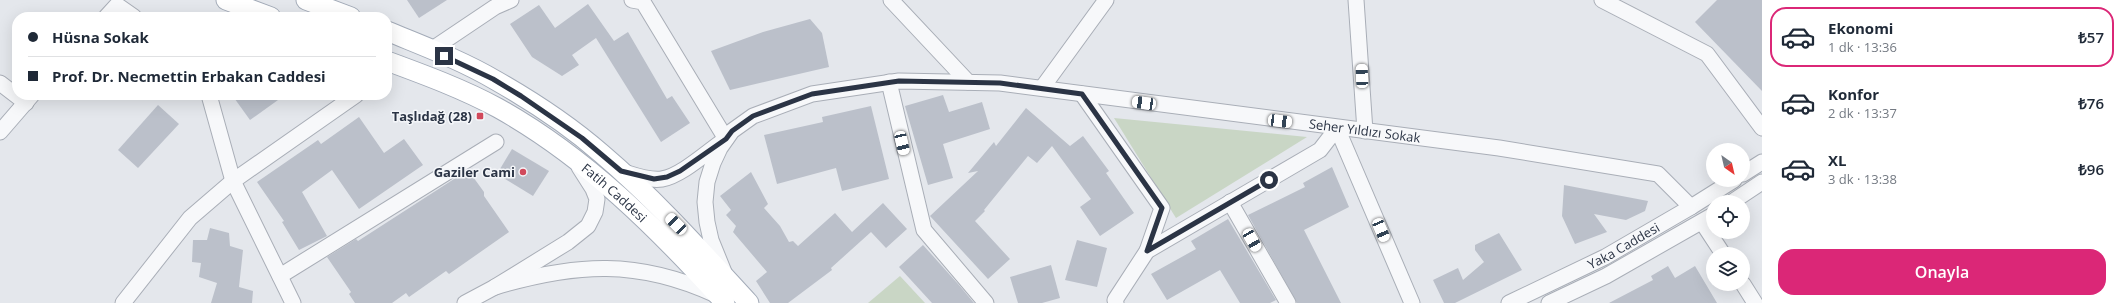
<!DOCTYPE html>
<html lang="tr">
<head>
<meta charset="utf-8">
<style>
	body { margin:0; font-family:"Open Sans",sans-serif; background:#f2f2f3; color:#1f2937; height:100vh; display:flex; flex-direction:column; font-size:15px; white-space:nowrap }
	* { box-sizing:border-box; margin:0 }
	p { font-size:13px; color:#747a83 }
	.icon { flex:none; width:22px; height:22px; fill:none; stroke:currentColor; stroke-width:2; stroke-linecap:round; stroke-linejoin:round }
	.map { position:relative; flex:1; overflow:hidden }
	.drawer { display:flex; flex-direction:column; background:#fff; width:360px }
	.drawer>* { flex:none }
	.hud { position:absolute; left:12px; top:12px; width:380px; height:88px; border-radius:16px; box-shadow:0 4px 16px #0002; display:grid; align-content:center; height:88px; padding:0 16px; background:#fff }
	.needle { width:26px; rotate:146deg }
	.buttons { position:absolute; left:1706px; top:143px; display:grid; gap:8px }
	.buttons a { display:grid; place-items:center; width:44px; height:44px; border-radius:50%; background:#fff; box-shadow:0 4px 16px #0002; font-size:20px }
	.end { position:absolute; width:18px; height:18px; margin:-9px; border:5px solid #2b3445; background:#fff; box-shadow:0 0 0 2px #fff }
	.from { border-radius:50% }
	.car { position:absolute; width:12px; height:24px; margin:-12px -6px; border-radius:5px; box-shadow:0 0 3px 1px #0007; background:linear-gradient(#fff 24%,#345 0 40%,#fff 0 76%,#345 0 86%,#fff 0) }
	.hud b { display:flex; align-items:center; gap:14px; height:38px; font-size:15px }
	.hud b+b { border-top:1px solid #e0e1e3 }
	.hud i { width:10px; height:10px; background:#1f2937 }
	ul { padding:7px 0 0; list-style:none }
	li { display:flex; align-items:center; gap:12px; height:60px; margin:0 8px 6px; padding:0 8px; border:2px solid transparent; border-radius:16px }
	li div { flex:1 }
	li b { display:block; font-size:15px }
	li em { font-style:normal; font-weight:600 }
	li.current { border-color:#db2777 }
	li>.icon { width:36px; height:36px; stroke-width:1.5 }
	.action { display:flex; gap:8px; margin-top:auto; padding:8px 16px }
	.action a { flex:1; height:46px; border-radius:16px; background:#db2777; color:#fff; font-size:16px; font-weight:600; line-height:46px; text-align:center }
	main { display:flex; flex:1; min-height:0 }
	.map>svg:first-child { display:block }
	.green { fill:#c9d6c5 }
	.building { fill:#bbc0ca }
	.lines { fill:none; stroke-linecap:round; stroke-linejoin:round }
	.minor-casing { stroke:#a9aeb7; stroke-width:17 }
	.major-casing { stroke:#a3abb8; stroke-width:21 }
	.minor { stroke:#f7f8fa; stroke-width:15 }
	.major { stroke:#fff; stroke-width:19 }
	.route { stroke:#2b3445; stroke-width:5 }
	.poi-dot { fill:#d1495b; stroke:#f4f6f9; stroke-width:1.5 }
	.labels { text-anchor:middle; stroke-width:3; stroke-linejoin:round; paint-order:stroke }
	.poi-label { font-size:13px; font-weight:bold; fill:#2b3445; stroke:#f4f6f9; text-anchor:end }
	.street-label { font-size:13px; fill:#2b3445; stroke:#f4f6f9 }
</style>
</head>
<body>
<main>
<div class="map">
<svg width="1762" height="303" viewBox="0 0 1762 303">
	<rect width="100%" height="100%" fill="#e4e7ec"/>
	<g class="green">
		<path d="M1114 118 1307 137 1176 218Z"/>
		<path d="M900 276 925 303H868Z"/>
	</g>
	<g class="building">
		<path d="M407 0H447L419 18Z"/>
		<path d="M1717 0H1762V91L1695 22Z"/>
		<path d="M588 4 614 41 628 32 667 99 672 96 690 123 661 142 596 38 572 55 579 65 562 76 532 57 510 24 539 5 555 28Z"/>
		<path d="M810 19 822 33 829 67 730 90 711 51 763 32Z"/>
		<path d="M232 95H285L250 120Z"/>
		<path d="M943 95 949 112 982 102 990 129 943 144 953 178 928 185 905 106Z"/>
		<path d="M158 105 179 124 138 168 118 150Z"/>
		<path d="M871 106 889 179 842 191 836 168 777 184 764 135 823 122 822 117Z"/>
		<path d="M1026 108 1070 146 1083 136 1109 171 1106 173 1134 213 1100 236 1080 207 1091 199 1052 146 1037 163 1028 156 984 210 985 211 975 221 1010 259 988 279 930 216 978 171 968 173 994 142 996 146Z"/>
		<path d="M359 117 384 153 404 139 423 165 359 209 332 170 302 192 327 236 299 250 282 222 284 221 257 182 318 140 321 144Z"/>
		<path d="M512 149 549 171 533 196 497 174Z"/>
		<path d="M1332 167 1349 207 1304 230 1341 303H1297L1248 215 1305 187 1303 183Z"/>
		<path d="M468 170 484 192V196L509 232 449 274 446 271 409 297 406 293 392 303H355L349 294 351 292 327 257 356 239 358 241Z"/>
		<path d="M751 172 768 204 764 208 780 226 789 242 793 241 798 246 835 213 852 232 883 203 907 229 886 248 871 232 831 268 832 270 788 303H770L756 281 767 272 733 232 736 226 726 215 731 210 720 196Z"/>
		<path d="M1564 185 1648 201 1645 211 1626 220 1594 214 1607 232 1575 244 1562 216Z"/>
		<path d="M1228 219 1276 300 1270 303H1240L1220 270 1167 300 1151 274 1196 249 1191 241Z"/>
		<path d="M210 228 229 233 230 246 243 250 239 287 253 291 252 303H211L217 283 199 277 201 263 192 262 193 240H207Z"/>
		<path d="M1499 233 1522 270 1455 303H1444L1433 280 1458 268 1463 280 1484 262 1475 250V245Z"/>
		<path d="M1077 240 1107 248 1097 287 1065 280Z"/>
		<path d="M923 245 959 285 974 303H932L899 267Z"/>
		<path d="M1051 265 1060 298 1042 303H1018L1010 277Z"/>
		<path d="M1668 266 1675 278 1695 266 1717 303H1609L1653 280 1651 276Z"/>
	</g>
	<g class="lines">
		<defs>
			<g id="minor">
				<path d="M632 0 643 2 726 139"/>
				<path d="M891 0 968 82"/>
				<path d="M1356 0 1365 131"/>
				<path d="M1602 0 1707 54 1762 128"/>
				<path d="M106 17 117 5 134 17"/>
				<path d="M236 17 244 7"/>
				<path d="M431 50 495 7 511 0"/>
				<path d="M889 82 924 230 986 303"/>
				<path d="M0 83 26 103"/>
				<path d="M1042 88 1106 0"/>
				<path d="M1082 94 1162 208 1147 251"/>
				<path d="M209 95 233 181 293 303"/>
				<path d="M0 132 32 95"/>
				<path d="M621 171C634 175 649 181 662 179 681 176 707 152 723 141"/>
				<path d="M1743 174 1762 162"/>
				<path d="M1230 202 1288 303"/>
				<path d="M1732 202 1762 182"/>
				<path d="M1702 222 1723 254"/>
				<path id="s1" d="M724 272 711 240 707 222 705 202 707 182 713 163 720 148 732 131 753 116 812 94 899 81 1000 83 1499 148 1658 174 1691 207"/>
				<path d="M280 276 496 142"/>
				<path d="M1743 284 1755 303"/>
				<path d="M495 287C576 263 638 259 716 295"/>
				<path d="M123 303 190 218 233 181 356 95"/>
				<path d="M465 303 495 287 568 242 588 226 595 212 597 199 593 189 579 167"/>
				<path d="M1116 303 1115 300 1147 251 1320 150 1337 128 1412 303"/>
				<path id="s2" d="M1509 303 1605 257 1691 207 1734 180"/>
				<path d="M1549 303 1606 276 1713 215"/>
			</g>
			<g id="major">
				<path d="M226 0 271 17"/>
				<path d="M306 0 351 17"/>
				<path d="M387 31C423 46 461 60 495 80 532 101 570 126 602 154 655 199 702 252 749 303"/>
				<path id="s3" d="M387 61C425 75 463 89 498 108 586 157 658 229 725 303"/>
			</g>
		</defs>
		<use href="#minor" class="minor-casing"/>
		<use href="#major" class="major-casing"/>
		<use href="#minor" class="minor"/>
		<use href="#major" class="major"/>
	</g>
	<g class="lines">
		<path class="route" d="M444 56 493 79 521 96 582 138 621 171 654 179 667 177 680 171 726 139 732 131 753 116 812 94 899 81 1000 83 1082 94 1162 208 1147 251 1269 180"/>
	</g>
	<g class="poi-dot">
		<rect x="476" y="112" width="8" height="8" rx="2"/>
		<circle cx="523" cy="172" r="4"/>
	</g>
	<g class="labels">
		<g class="poi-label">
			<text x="472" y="121">Taşlıdağ (28)</text>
			<text x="515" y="177">Gaziler Cami</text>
		</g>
		<g class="street-label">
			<text dy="5" stroke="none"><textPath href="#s1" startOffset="796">Seher Yıldızı Sokak</textPath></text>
			<text dy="5" stroke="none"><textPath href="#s3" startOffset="265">Fatih Caddesi</textPath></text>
			<text dy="5" stroke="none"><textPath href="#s2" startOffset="128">Yaka Caddesi</textPath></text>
		</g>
	</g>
</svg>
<div class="buttons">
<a><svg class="needle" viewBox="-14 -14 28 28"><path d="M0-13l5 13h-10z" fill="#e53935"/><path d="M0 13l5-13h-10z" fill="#747a83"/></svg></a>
<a><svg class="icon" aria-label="locate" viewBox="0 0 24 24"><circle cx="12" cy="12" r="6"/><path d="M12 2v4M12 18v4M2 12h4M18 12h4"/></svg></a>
<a><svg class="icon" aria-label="layers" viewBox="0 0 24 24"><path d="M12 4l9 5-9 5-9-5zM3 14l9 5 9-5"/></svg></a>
</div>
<i class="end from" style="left:1269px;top:180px"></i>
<i class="end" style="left:444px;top:56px"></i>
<i class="car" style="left:1362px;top:76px;rotate:358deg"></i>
<i class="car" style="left:1144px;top:103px;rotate:278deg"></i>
<i class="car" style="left:1280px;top:121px;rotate:97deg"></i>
<i class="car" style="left:902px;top:143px;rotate:167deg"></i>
<i class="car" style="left:676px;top:224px;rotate:315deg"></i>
<i class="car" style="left:1381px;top:230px;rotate:157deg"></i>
<i class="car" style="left:1252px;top:240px;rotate:150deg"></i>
<div class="hud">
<b><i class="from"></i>Hüsna Sokak</b>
<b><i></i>Prof. Dr. Necmettin Erbakan Caddesi</b>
</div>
</div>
<section class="drawer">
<ul>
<li class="current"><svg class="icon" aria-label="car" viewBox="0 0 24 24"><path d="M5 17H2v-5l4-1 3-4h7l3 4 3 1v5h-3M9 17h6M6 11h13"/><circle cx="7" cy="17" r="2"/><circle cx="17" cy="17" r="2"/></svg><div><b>Ekonomi</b><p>1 dk · 13:36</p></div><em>₺57</em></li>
<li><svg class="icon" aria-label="car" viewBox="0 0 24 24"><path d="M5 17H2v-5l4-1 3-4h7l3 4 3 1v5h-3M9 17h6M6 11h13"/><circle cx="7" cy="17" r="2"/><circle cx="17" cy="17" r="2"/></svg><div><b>Konfor</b><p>2 dk · 13:37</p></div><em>₺76</em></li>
<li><svg class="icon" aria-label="car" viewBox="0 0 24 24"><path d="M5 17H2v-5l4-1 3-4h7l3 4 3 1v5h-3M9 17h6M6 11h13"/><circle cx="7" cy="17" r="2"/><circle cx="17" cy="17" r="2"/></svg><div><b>XL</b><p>3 dk · 13:38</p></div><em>₺96</em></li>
</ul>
<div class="action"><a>Onayla</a></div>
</section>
</main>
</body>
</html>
